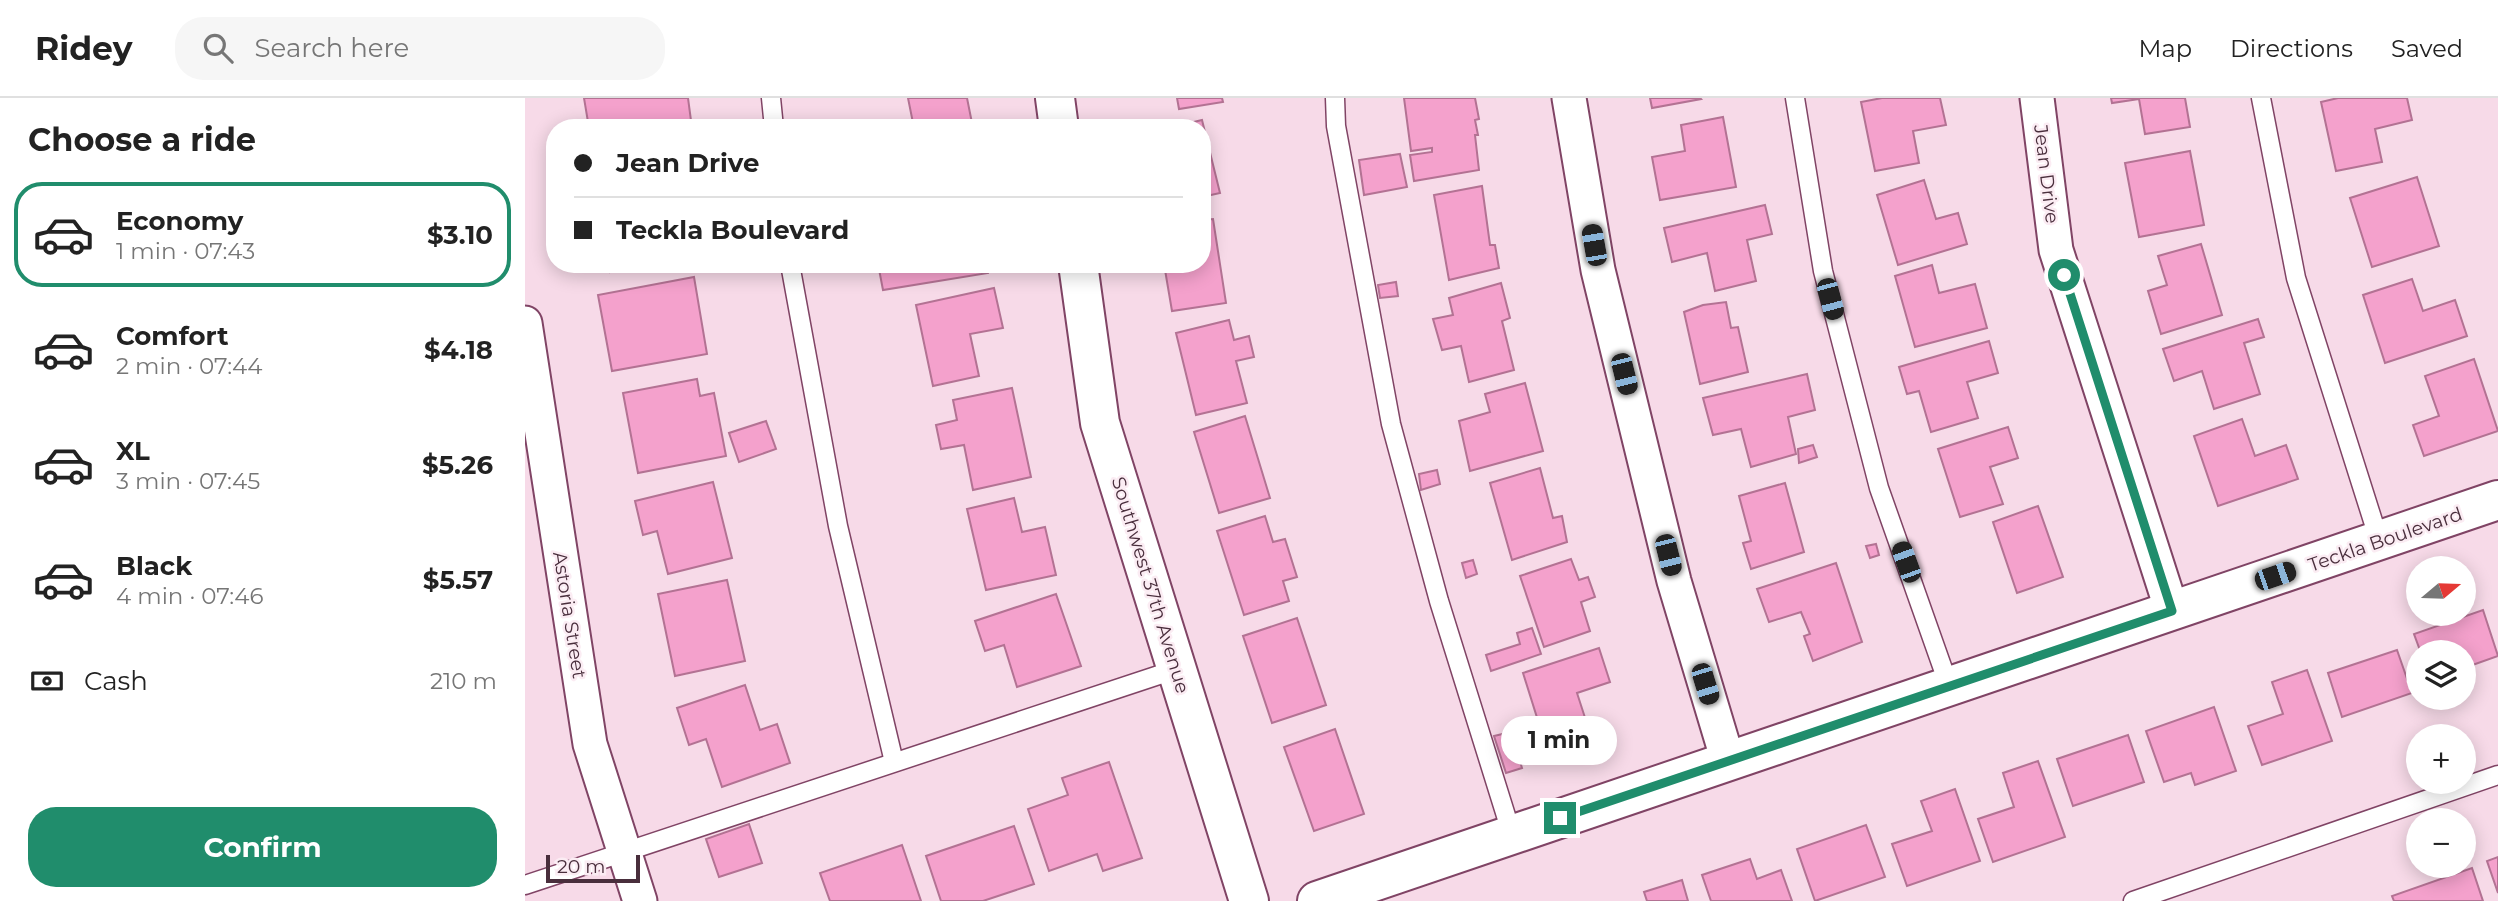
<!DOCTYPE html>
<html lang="en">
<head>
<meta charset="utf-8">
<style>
	body { margin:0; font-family:Montserrat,sans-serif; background:#f6f6f6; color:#222; height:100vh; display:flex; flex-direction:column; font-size:26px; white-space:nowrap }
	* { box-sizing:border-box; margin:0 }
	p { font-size:23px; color:#767676 }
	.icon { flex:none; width:38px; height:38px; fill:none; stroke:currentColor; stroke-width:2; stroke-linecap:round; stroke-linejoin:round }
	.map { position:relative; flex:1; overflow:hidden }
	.sheet { display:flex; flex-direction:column; background:#fff; width:525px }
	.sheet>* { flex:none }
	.hud { position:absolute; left:21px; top:21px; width:665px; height:154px; border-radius:28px; box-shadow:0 4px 18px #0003; display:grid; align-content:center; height:154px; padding:0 28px; background:#fff }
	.needle { width:46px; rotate:71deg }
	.controls { position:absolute; left:1881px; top:458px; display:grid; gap:14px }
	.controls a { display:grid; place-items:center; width:70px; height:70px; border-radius:50%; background:#fff; box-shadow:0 4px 18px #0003; font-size:35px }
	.scale { position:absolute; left:21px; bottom:18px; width:94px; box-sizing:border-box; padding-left:7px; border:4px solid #492e3c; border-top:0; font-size:19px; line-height:24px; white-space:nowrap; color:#492e3c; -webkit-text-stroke:5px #fbecf3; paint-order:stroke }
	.end { position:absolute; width:32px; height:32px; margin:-16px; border:9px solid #208d6c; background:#fff; box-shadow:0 0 0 4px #fff }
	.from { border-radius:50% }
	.bubble { position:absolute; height:49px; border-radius:24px; background:#fff; box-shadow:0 4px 18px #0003; font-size:23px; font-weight:700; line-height:49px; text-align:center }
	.car { position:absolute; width:21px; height:42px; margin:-21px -10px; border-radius:9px; box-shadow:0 0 5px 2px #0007; background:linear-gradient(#222 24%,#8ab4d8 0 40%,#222 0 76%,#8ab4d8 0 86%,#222 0) }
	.hud b { display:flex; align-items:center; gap:24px; height:66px; font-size:26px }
	.hud b+b { border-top:2px solid #e0e0e0 }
	.hud i { width:18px; height:18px; background:#222 }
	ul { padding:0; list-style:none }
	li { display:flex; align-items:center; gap:21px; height:105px; margin:0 14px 10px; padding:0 14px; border:4px solid transparent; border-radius:28px }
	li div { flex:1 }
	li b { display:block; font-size:26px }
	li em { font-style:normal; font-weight:700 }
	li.selected { border-color:#208d6c }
	li>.icon { width:63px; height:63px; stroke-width:1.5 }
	h2 { padding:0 28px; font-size:32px; line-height:84px }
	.pay { display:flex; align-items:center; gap:18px; height:77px; padding:0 28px; font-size:26px }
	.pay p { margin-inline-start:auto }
	.action { display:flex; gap:14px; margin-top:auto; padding:14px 28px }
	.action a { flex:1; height:80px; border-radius:28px; background:#208d6c; color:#fff; font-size:28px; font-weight:700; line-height:80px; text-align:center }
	header { display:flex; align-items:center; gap:42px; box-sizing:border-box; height:98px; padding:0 35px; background:#fff; border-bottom:2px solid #e0e0e0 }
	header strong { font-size:33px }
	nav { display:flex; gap:38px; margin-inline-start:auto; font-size:24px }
	.search { width:490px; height:63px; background:#f6f6f6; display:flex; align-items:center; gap:18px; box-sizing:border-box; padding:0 24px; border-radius:28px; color:#767676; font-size:26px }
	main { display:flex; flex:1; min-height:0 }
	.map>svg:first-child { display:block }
	.building { fill:#f4a1cc; stroke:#b37293; stroke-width:2 }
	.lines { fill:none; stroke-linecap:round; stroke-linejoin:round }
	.service-casing { stroke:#804465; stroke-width:21 }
	.minor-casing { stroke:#804465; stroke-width:37 }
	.tertiary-casing { stroke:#804465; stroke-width:42 }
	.secondary-casing { stroke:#804465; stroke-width:42 }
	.service { stroke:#fff; stroke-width:18 }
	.minor { stroke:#fff; stroke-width:33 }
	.tertiary { stroke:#fff; stroke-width:38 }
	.secondary { stroke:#fff; stroke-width:38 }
	.route { stroke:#208d6c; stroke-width:9 }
	.labels { text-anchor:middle; stroke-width:5; stroke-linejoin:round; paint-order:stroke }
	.street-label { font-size:19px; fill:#492e3c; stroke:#fbecf3 }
</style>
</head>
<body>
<header>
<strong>Ridey</strong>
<div class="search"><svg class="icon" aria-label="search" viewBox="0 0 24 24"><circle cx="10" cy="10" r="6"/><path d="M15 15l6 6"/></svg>Search here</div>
<nav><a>Map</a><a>Directions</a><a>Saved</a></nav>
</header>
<main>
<section class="sheet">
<h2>Choose a ride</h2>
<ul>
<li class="selected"><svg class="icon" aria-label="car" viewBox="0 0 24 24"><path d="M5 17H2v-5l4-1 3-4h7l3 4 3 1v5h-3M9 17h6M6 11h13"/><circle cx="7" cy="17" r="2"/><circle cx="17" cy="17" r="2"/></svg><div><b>Economy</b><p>1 min · 07:43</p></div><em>$3.10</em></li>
<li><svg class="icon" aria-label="car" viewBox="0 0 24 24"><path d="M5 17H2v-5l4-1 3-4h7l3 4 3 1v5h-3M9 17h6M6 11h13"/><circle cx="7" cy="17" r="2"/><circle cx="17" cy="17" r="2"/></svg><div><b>Comfort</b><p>2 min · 07:44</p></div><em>$4.18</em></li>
<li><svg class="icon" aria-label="car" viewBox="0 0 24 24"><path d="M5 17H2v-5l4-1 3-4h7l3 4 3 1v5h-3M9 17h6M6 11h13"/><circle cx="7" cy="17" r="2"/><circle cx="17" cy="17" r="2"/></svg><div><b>XL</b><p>3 min · 07:45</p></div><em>$5.26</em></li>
<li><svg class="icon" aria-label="car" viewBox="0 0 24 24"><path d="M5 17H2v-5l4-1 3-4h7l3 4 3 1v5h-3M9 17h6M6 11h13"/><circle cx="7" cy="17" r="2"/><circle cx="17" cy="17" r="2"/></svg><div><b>Black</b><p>4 min · 07:46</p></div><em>$5.57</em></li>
</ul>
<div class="pay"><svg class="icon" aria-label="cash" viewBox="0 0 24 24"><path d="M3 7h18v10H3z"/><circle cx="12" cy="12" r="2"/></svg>Cash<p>210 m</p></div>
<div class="action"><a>Confirm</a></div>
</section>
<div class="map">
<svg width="1973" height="803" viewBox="0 0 1973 803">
	<rect width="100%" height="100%" fill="#f7dae8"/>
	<g class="building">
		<path d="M59 0H163L167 30H64Z"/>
		<path d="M383 0H442L448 30H389Z"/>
		<path d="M652 0H697L698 4 654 11Z"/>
		<path d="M879 0H950L954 21 950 22 953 37H950L954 72 889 83 885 57 907 54V50L886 53Z"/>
		<path d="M1125 0H1175L1176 1 1127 10Z"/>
		<path d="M1357 0H1415L1421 27 1388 33 1394 65 1350 73 1336 4Z"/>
		<path d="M1586 0H1660L1665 29 1620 36 1614 1 1587 5Z"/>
		<path d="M1813 0H1882L1887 22 1850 31 1857 64 1811 73 1796 4Z"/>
		<path d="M1198 19 1211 89 1135 102 1127 59 1160 53 1156 27Z"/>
		<path d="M677 22 695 95 677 99V30H644Z"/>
		<path d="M1665 53 1679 127 1614 139 1600 65Z"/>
		<path d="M875 56 882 89 839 97 834 62Z"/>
		<path d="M1892 79 1914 148 1847 169 1825 100Z"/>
		<path d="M1399 82 1411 121 1433 115 1442 146 1373 167 1352 97Z"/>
		<path d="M957 88 965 147H970L974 170 924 182 909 97Z"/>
		<path d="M1240 107 1247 136 1222 142 1231 183 1190 193 1182 155 1147 164 1139 130Z"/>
		<path d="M688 121 701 205 647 213 639 166H677V122Z"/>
		<path d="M1676 146 1697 217 1636 236 1623 193 1642 187 1633 158Z"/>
		<path d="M84 166H131L85 174Z"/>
		<path d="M353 166H462L463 175 358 192Z"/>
		<path d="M1407 167 1414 195 1450 186 1462 230 1390 249 1370 178Z"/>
		<path d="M169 179 182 256 87 273 73 197Z"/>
		<path d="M1887 181 1898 213 1930 202 1942 238 1860 265 1838 197Z"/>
		<path d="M871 184 873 198 855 200 853 187Z"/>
		<path d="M976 185 985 220 977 223 989 272 944 284 936 248 917 252 908 221 928 217 924 200Z"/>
		<path d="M469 190 478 230 445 236 454 278 408 288 391 207Z"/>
		<path d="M1201 204 1206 230 1213 229 1223 274 1175 286 1159 214 1178 207Z"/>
		<path d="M1733 221 1739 239 1719 245 1735 296 1689 311 1677 273 1649 283 1638 251Z"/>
		<path d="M704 222 709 242 724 238 729 259 711 263 722 305 671 317 651 235Z"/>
		<path d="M1464 243 1473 275 1442 284 1453 320 1406 334 1394 293 1382 296 1374 269Z"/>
		<path d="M1949 261 1973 333 1899 358 1888 327 1914 318 1900 278Z"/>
		<path d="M1282 276 1290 312 1263 319 1271 356 1226 369 1216 331 1188 337 1178 300Z"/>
		<path d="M172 281 175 298 189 295 201 358 113 375 98 295Z"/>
		<path d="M1000 285 1018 353 945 373 934 323 965 314 960 296Z"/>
		<path d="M487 290 506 379 448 392 439 347 416 351 411 327 432 322 428 302Z"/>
		<path d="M720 318 745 400 694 415 669 334Z"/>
		<path d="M1717 321 1730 358 1761 347 1773 381 1693 408 1669 338Z"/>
		<path d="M241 323 251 351 214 364 204 335Z"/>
		<path d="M1483 329 1493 360 1465 369 1478 406 1435 419 1413 351Z"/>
		<path d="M1288 347 1292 359 1274 365 1273 351Z"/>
		<path d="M1015 370 1028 420 1037 418 1042 444 987 462 965 385Z"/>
		<path d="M912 372 915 386 896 392 894 376Z"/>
		<path d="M188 384 207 460 143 476 132 433 118 437 110 403Z"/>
		<path d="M1260 385 1279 454 1226 471 1218 445 1226 443 1214 398Z"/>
		<path d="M489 400 497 434 520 429 531 477 461 492 442 411Z"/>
		<path d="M1513 408 1538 479 1492 495 1468 424Z"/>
		<path d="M740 418 748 444 760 441 772 479 758 483 764 503 719 517 692 433Z"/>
		<path d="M1351 446 1354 457 1345 460 1341 448Z"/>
		<path d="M1046 461 1054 482 1063 479 1070 499 1056 504 1065 533 1019 549 995 478Z"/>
		<path d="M948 462 952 476 941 480 937 465Z"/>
		<path d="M1311 465 1337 544 1288 563 1279 538 1285 536 1276 514 1244 524 1232 491Z"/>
		<path d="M202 482 220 563 150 578 133 496Z"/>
		<path d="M531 496 556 568 492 589 479 547 460 553 450 523Z"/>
		<path d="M1958 512 1973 558 1939 570V555H1896L1889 536Z"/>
		<path d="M772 520 801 607 747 625 718 538Z"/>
		<path d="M1007 530 1016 556 966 573 961 557 995 546 992 535Z"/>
		<path d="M1074 550 1085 584 1052 595 1064 632 1020 645 998 575Z"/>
		<path d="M1872 552 1887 595 1817 619 1803 575Z"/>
		<path d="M1782 572 1807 643 1737 667 1723 628 1758 616 1747 584Z"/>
		<path d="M220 587 235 632 252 626 265 665 197 689 181 641 164 647 152 610Z"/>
		<path d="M1689 609 1711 673 1670 687 1666 675 1639 684 1621 633Z"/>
		<path d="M810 631 839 716 789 733 759 649Z"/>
		<path d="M986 634 997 670 981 675 969 638Z"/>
		<path d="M1603 637 1619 684 1548 708 1532 661Z"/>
		<path d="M1513 663 1540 739 1468 764 1453 721 1489 709 1478 675Z"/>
		<path d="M584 664 617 760 578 773 572 756 524 773 503 711 543 697 537 680Z"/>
		<path d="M1430 691 1455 763 1382 788 1367 746 1407 733 1396 703Z"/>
		<path d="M224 726 237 765 194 779 181 741Z"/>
		<path d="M1341 727 1360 779 1290 803 1272 751Z"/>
		<path d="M489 728 509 786 458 803H416L401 758Z"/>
		<path d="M377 747 396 803H305L295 775Z"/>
		<path d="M1973 759V795L1962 763Z"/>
		<path d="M1225 761 1232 781 1256 772 1267 803H1186L1177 777Z"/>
		<path d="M1947 770 1958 803H1869L1867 798Z"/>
		<path d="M1157 782 1163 803H1122L1119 794Z"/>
	</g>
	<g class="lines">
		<defs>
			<g id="service">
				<path d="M246 0 249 30"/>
				<path d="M810 0 811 28 866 326 914 503 987 737"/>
				<path d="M1270 0 1298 173 1354 390 1424 588"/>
				<path d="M1736 0 1771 180 1854 442"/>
				<path d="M265 166 313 428 369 664"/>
				<path d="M0 787 652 571"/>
				<path d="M1608 803 1973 677"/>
			</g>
			<g id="minor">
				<path d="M1044 0 1073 172 1149 483 1203 663"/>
				<path d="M1512 0 1531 152 1647 513"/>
				<path d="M0 225 65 646 115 803"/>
			</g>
			<g id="tertiary">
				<path d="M530 0 534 30"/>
				<path d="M553 166 575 325 724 803"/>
			</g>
			<path id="secondary" d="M792 803 1973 402"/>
		</defs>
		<use href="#service" class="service-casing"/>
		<use href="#minor" class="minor-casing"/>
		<use href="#tertiary" class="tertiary-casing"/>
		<use href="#secondary" class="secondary-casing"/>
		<use href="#service" class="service"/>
		<use href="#minor" class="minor"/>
		<use href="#tertiary" class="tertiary"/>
		<use href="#secondary" class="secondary"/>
	</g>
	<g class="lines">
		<path class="route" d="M1035 720 1647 513 1539 177"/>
	</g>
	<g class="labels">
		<g class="street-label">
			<text transform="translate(1522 76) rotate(83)" y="7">Jean Drive</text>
			<text transform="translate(1860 441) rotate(-19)" y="7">Teckla Boulevard</text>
			<text transform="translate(626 487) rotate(73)" y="7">Southwest 37th Avenue</text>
			<text transform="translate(45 517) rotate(81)" y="7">Astoria Street</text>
		</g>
	</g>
</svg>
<div class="controls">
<a><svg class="needle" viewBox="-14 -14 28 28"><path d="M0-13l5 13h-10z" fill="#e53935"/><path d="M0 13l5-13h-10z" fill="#767676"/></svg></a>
<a><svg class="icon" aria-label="layers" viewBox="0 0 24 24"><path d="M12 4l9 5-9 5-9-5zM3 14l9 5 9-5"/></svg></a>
<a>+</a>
<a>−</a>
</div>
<div class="scale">20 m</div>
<i class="end from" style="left:1539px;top:177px"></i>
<i class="end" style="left:1035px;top:720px"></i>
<div class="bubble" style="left:976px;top:618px;width:116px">1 min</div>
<i class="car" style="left:1069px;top:147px;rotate:350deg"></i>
<i class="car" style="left:1305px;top:201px;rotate:165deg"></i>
<i class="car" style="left:1099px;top:276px;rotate:166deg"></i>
<i class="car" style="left:1143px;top:457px;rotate:166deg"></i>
<i class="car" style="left:1381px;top:464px;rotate:340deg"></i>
<i class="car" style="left:1750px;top:478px;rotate:71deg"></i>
<i class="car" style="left:1180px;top:586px;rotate:163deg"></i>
<div class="hud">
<b><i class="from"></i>Jean Drive</b>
<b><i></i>Teckla Boulevard</b>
</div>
</div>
</main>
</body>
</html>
